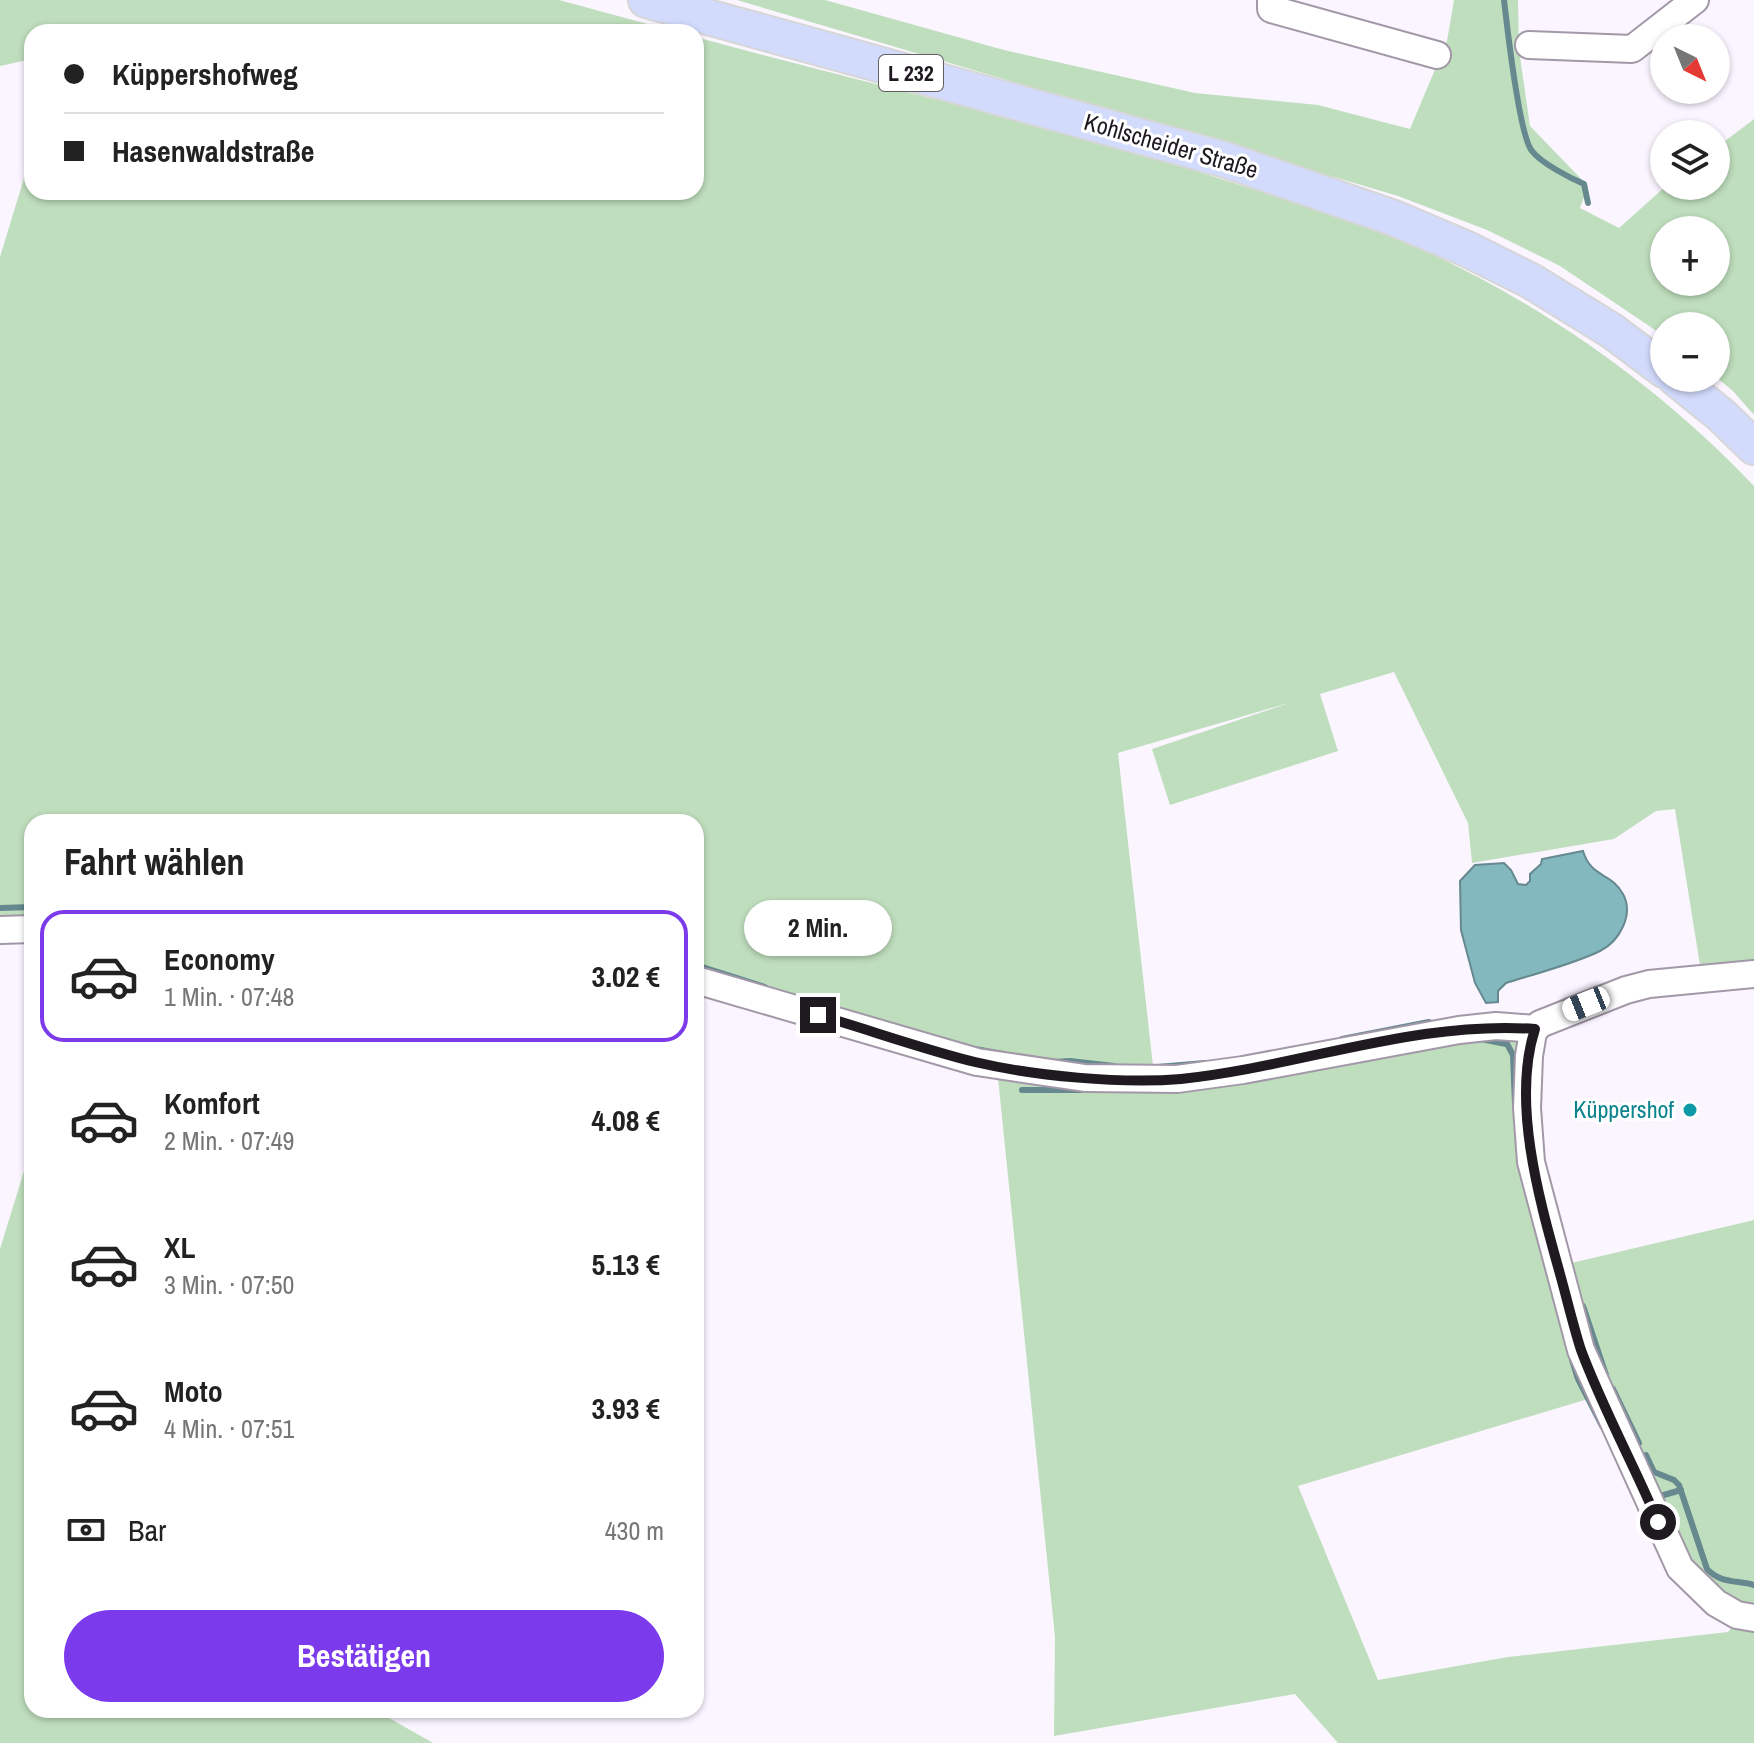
<!DOCTYPE html>
<html lang="de">
<head>
<meta charset="utf-8">
<style>
	body { margin:0; font-family:"Archivo Narrow",sans-serif; background:#f2f2f2; color:#222; height:100vh; display:flex; flex-direction:column; font-size:30px; white-space:nowrap }
	* { box-sizing:border-box; margin:0 }
	p { font-size:26px; color:#767676 }
	.icon { flex:none; width:44px; height:44px; fill:none; stroke:currentColor; stroke-width:2; stroke-linecap:round; stroke-linejoin:round }
	.map { position:relative; flex:1; overflow:hidden }
	.drawer { position:absolute; left:24px; top:814px; width:680px; height:904px; display:flex; flex-direction:column; background:#fff; border-radius:24px; box-shadow:0 2px 6px #0004 }
	.drawer>* { flex:none }
	.hud { position:absolute; left:24px; top:24px; width:680px; height:176px; border-radius:24px; box-shadow:0 2px 6px #0004; display:grid; align-content:center; height:176px; padding:0 40px; background:#fff }
	.needle { width:52px; rotate:137deg }
	.controls { position:absolute; left:1650px; top:24px; display:grid; gap:16px }
	.controls a { display:grid; place-items:center; width:80px; height:80px; border-radius:50%; background:#fff; box-shadow:0 2px 6px #0004; font-size:40px }
	.end { position:absolute; width:36px; height:36px; margin:-18px; border:10px solid #1e1a20; background:#fff; box-shadow:0 0 0 4px #fff }
	.from { border-radius:50% }
	.bubble { position:absolute; height:56px; border-radius:28px; background:#fff; box-shadow:0 2px 6px #0004; font-size:26px; font-weight:700; line-height:56px; text-align:center }
	.car { position:absolute; width:24px; height:48px; margin:-24px -12px; border-radius:10px; box-shadow:0 0 6px 2px #0007; background:linear-gradient(#fff 24%,#345 0 40%,#fff 0 76%,#345 0 86%,#fff 0) }
	.hud b { display:flex; align-items:center; gap:28px; height:76px; font-size:30px }
	.hud b+b { border-top:2px solid #e0e0e0 }
	.hud i { width:20px; height:20px; background:#222 }
	ul { padding:0; list-style:none }
	li { display:flex; align-items:center; gap:24px; height:132px; margin:0 16px 12px; padding:0 24px; border:4px solid transparent; border-radius:24px }
	li div { flex:1 }
	li b { display:block; font-size:30px }
	li em { font-style:normal; font-weight:700 }
	li.current { border-color:#7c3aed }
	li>.icon { width:72px; height:72px; stroke-width:1.5 }
	h2 { padding:0 40px; font-size:36px; line-height:96px }
	.pay { display:flex; align-items:center; gap:20px; height:88px; padding:0 40px; font-size:30px }
	.pay p { margin-inline-start:auto }
	.cta { display:flex; gap:16px; margin-top:auto; padding:16px 40px }
	.cta a { flex:1; height:92px; border-radius:48px; background:#7c3aed; color:#fff; font-size:32px; font-weight:700; line-height:92px; text-align:center }
	.map>svg:first-child { display:block }
	.green { fill:#bfdebd; fill-rule:evenodd }
	.water { fill:#83b8be; stroke:#65898f; stroke-width:2 }
	.lines { fill:none; stroke-linecap:round; stroke-linejoin:round }
	.stream { stroke:#65898f; stroke-width:6 }
	.minor-casing { stroke:#a298a8; stroke-width:30 }
	.major-casing { stroke:#d6d6d7; stroke-width:38 }
	.minor { stroke:#fff; stroke-width:26 }
	.major { stroke:#d2dbfc; stroke-width:34 }
	.route { stroke:#1e1a20; stroke-width:10 }
	.culture-dot { fill:#0f9aa8; stroke:#fff; stroke-width:3 }
	.labels { text-anchor:middle; stroke-width:6; stroke-linejoin:round; paint-order:stroke }
	.shield { fill:#fff; stroke:#625f63; stroke-width:2 }
	.shield-label { font-size:22px; font-weight:bold; fill:#1e1a20 }
	.street-label { font-size:24px; fill:#1e1a20; stroke:#fff }
	.culture-label { font-size:24px; fill:#0d838f; stroke:#fff; text-anchor:end }
</style>
</head>
<body>
<div class="map">
<svg width="1754" height="1743" viewBox="0 0 1754 1743">
	<rect width="100%" height="100%" fill="#fbf5ff"/>
	<g class="green">
		<path d="M0 0H559L677 32H32V59L0 66Z"/>
		<path d="M737 0H825L1004 50 1195 93 1318 105 1410 129 1447 41 1454 0H1518L1519 50 1530 126 1588 186 1580 208 1619 228 1666 186H1716V148L1754 119V415L1733 391 1716 377V326H1664V336L1560 266 1487 230 1398 196ZM1664 230H1716V282H1664Z"/>
		<path d="M696 37C886 89 1080 131 1267 194 1322 213 1380 229 1432 254 1552 311 1663 390 1754 486V981L1703 984 1675 809 1656 811 1614 839 1472 863 1468 823 1394 672 1320 694 1338 751 1170 805 1152 749 1292 702 1118 753 1154 1075 1517 1025 1519 1046 1521 1159 1588 1399 1298 1486 1378 1680 1508 1657 1728 1632 1735 1624 1754 1629V1743H1338L1295 1694 1054 1736 1055 1637 997 1068 696 983V822H32V928L0 927V257L32 152V192H696Z"/>
		<path d="M32 1145V1710H375L433 1743H0V1249Z"/>
		<path d="M1754 1220V1608L1745 1606 1712 1586 1675 1542 1626 1437 1563 1265Z"/>
	</g>
	<path class="water" d="M1583 851C1591 878 1611 872 1623 894 1634 914 1620 941 1600 951 1571 965 1537 973 1506 983L1498 991V1002L1486 1003 1475 983 1461 930 1460 881 1475 865 1504 863 1511 870 1518 884 1526 885 1530 881V874L1541 864 1542 859Z"/>
	<g class="lines">
		<g class="stream">
			<path d="M1504 0C1507 25 1519 136 1532 151 1541 163 1570 178 1584 184L1588 203"/>
			<path d="M0 908 32 907"/>
			<path d="M696 965 765 987"/>
			<path d="M1342 1039 1429 1022"/>
			<path d="M1481 1039 1506 1044"/>
			<path d="M1506 1042 1513 1055 1515 1104"/>
			<path d="M975 1049 1003 1054"/>
			<path d="M1053 1062 1070 1061 1114 1066"/>
			<path d="M1157 1067 1205 1063"/>
			<path d="M1022 1090H1083"/>
			<path d="M1583 1306 1606 1375"/>
			<path d="M1572 1360 1578 1379 1602 1426"/>
			<path d="M1613 1389 1639 1443"/>
			<path d="M1646 1455 1654 1472 1674 1480 1679 1485 1707 1569C1721 1584 1737 1580 1754 1585"/>
			<path d="M1657 1497 1681 1490"/>
		</g>
		<defs>
			<g id="minor">
				<path d="M1271 0V9L1437 55"/>
				<path d="M1529 45 1632 49 1695 0"/>
				<path d="M0 930 32 929"/>
				<path d="M1754 974 1649 984 1626 990 1540 1024 1533 1032 1529 1056 1527 1108 1531 1162 1581 1350 1680 1568 1716 1603 1737 1615 1754 1618"/>
				<path d="M696 980 977 1062 1085 1078 1177 1079 1243 1070 1459 1030 1496 1026 1535 1029"/>
			</g>
			<g id="major">
				<path d="M646 0 1226 160 1394 218 1467 249 1531 281 1612 331 1664 370"/>
				<path d="M1675 378 1721 415 1754 447"/>
			</g>
		</defs>
		<use href="#minor" class="minor-casing"/>
		<use href="#major" class="major-casing"/>
		<use href="#minor" class="minor"/>
		<use href="#major" class="major"/>
	</g>
	<g class="lines">
		<path class="route" d="M818 1015C870 1030 922 1049 975 1062 1034 1076 1121 1084 1181 1079 1298 1067 1416 1020 1535 1029 1511 1103 1540 1202 1560 1274 1567 1299 1573 1325 1581 1350 1603 1409 1634 1465 1658 1522"/>
	</g>
	<circle class="culture-dot" cx="1690" cy="1110" r="8"/>
	<g class="labels">
		<rect class="shield" x="879" y="55" width="64" height="36" rx="6"/>
		<g class="shield-label">
			<text x="911" y="81">L 232</text>
		</g>
		<g class="street-label">
			<text transform="translate(1171 146) rotate(16)" y="8">Kohlscheider Straße</text>
		</g>
		<g class="culture-label">
			<text x="1674" y="1118">Küppershof</text>
		</g>
	</g>
</svg>
<div class="controls">
<a><svg class="needle" viewBox="-14 -14 28 28"><path d="M0-13l5 13h-10z" fill="#e53935"/><path d="M0 13l5-13h-10z" fill="#767676"/></svg></a>
<a><svg class="icon" aria-label="layers" viewBox="0 0 24 24"><path d="M12 4l9 5-9 5-9-5zM3 14l9 5 9-5"/></svg></a>
<a>+</a>
<a>−</a>
</div>
<i class="end from" style="left:1658px;top:1522px"></i>
<i class="end" style="left:818px;top:1015px"></i>
<div class="bubble" style="left:744px;top:900px;width:148px">2 Min.</div>
<i class="car" style="left:1586px;top:1004px;rotate:248deg"></i>
<div class="hud">
<b><i class="from"></i>Küppershofweg</b>
<b><i></i>Hasenwaldstraße</b>
</div>
<section class="drawer">
<h2>Fahrt wählen</h2>
<ul>
<li class="current"><svg class="icon" aria-label="car" viewBox="0 0 24 24"><path d="M5 17H2v-5l4-1 3-4h7l3 4 3 1v5h-3M9 17h6M6 11h13"/><circle cx="7" cy="17" r="2"/><circle cx="17" cy="17" r="2"/></svg><div><b>Economy</b><p>1 Min. · 07:48</p></div><em>3.02 €</em></li>
<li><svg class="icon" aria-label="car" viewBox="0 0 24 24"><path d="M5 17H2v-5l4-1 3-4h7l3 4 3 1v5h-3M9 17h6M6 11h13"/><circle cx="7" cy="17" r="2"/><circle cx="17" cy="17" r="2"/></svg><div><b>Komfort</b><p>2 Min. · 07:49</p></div><em>4.08 €</em></li>
<li><svg class="icon" aria-label="car" viewBox="0 0 24 24"><path d="M5 17H2v-5l4-1 3-4h7l3 4 3 1v5h-3M9 17h6M6 11h13"/><circle cx="7" cy="17" r="2"/><circle cx="17" cy="17" r="2"/></svg><div><b>XL</b><p>3 Min. · 07:50</p></div><em>5.13 €</em></li>
<li><svg class="icon" aria-label="car" viewBox="0 0 24 24"><path d="M5 17H2v-5l4-1 3-4h7l3 4 3 1v5h-3M9 17h6M6 11h13"/><circle cx="7" cy="17" r="2"/><circle cx="17" cy="17" r="2"/></svg><div><b>Moto</b><p>4 Min. · 07:51</p></div><em>3.93 €</em></li>
</ul>
<div class="pay"><svg class="icon" aria-label="cash" viewBox="0 0 24 24"><path d="M3 7h18v10H3z"/><circle cx="12" cy="12" r="2"/></svg>Bar<p>430 m</p></div>
<div class="cta"><a>Bestätigen</a></div>
</section>
</div>
</body>
</html>
